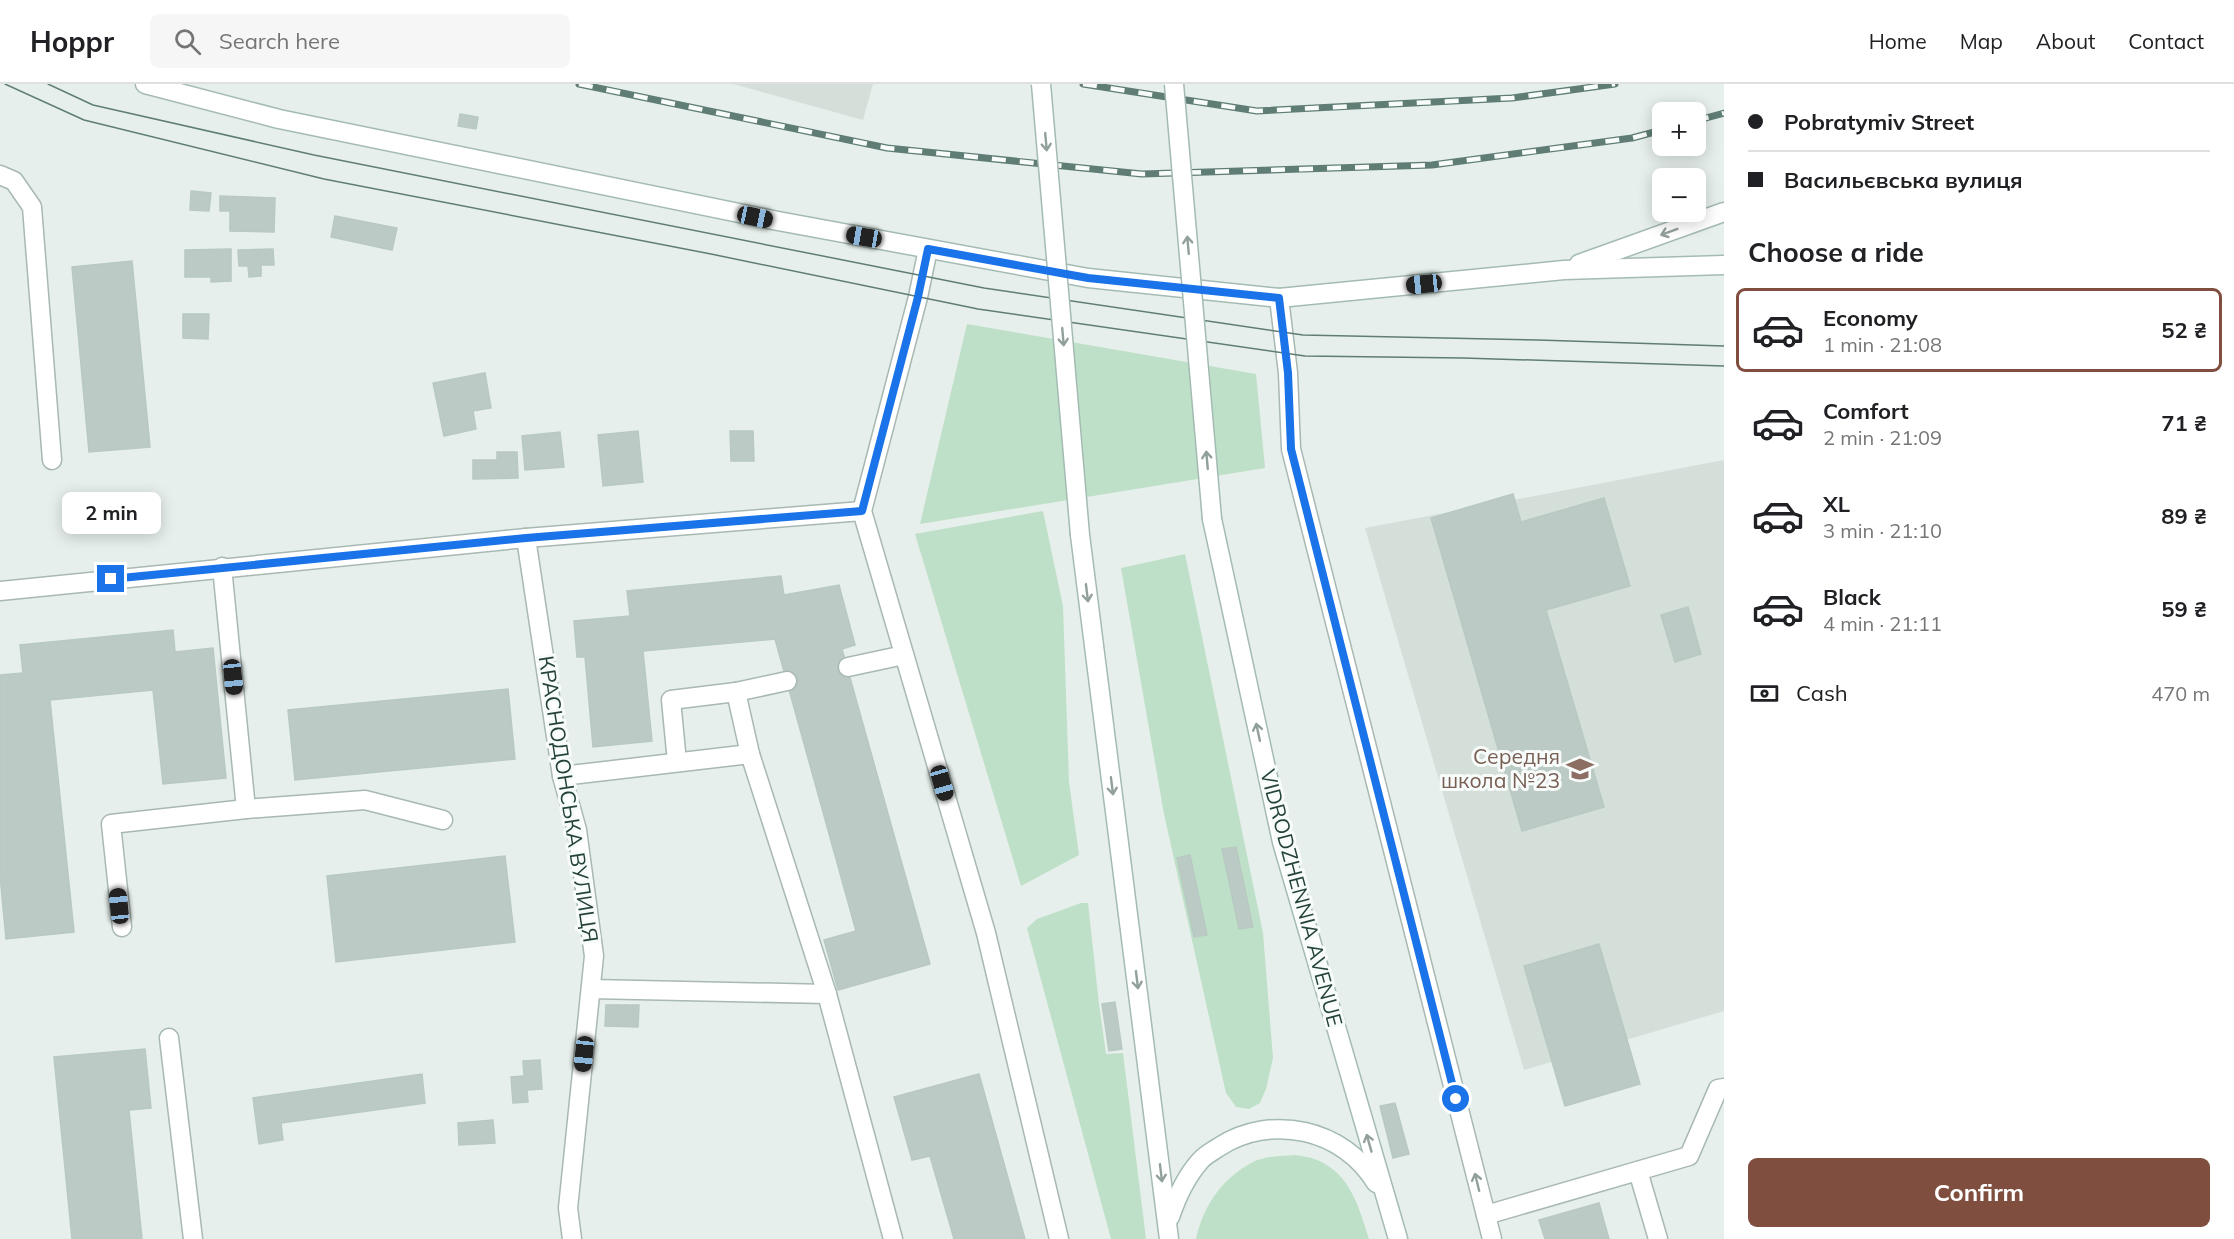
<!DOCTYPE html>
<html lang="en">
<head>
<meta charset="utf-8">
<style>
	body { margin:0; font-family:Mulish,sans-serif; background:#f6f6f6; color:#202124; height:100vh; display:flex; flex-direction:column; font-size:22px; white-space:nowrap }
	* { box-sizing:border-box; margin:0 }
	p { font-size:20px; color:#757577 }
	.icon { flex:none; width:33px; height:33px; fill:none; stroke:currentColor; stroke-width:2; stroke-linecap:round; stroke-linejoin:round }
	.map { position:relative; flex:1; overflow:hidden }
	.panel { display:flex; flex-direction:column; background:#fff; width:510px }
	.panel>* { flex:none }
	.banner { display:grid; align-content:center; height:132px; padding:0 24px; background:#fff }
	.fabs { position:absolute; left:1652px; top:18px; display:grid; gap:12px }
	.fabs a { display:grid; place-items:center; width:54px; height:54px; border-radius:9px; background:#fff; box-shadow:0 3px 15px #0003; font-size:30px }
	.end { position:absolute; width:27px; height:27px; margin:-14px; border:8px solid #1a73e8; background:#fff; box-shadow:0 0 0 3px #fff }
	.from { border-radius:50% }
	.bubble { position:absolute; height:42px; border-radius:9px; background:#fff; box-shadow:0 3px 15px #0003; font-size:20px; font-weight:700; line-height:42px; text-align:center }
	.car { position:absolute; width:18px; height:36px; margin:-18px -9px; border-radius:8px; box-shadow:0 0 4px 2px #0007; background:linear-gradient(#222 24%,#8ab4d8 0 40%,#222 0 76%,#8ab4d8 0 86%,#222 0) }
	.banner b { display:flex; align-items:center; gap:21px; height:57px; font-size:22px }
	.banner b+b { border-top:2px solid #e0e0e0 }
	.banner i { width:15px; height:15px; background:#202124 }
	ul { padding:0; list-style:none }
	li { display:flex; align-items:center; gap:18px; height:84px; margin:0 12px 9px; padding:0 12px; border:3px solid transparent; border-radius:9px }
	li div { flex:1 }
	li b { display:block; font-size:22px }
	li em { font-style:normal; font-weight:700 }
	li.on { border-color:#7f4e3f }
	li>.icon { width:54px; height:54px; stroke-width:1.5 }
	h2 { padding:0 24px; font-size:27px; line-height:72px }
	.pay { display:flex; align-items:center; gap:15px; height:66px; padding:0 24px; font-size:22px }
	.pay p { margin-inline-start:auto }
	.action { display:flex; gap:12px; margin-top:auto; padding:12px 24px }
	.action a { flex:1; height:69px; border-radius:9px; background:#7f4e3f; color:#fff; font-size:24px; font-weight:700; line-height:69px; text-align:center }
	header { display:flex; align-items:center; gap:36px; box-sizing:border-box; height:84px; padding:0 30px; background:#fff; border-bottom:2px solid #e0e0e0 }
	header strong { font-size:28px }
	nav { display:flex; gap:33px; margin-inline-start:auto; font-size:21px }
	.search { width:420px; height:54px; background:#f6f6f6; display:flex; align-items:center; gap:15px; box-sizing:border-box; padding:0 21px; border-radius:9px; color:#757577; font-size:22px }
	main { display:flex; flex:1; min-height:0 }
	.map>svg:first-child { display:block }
	.built { fill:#d4dfda }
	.green { fill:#bfe0c8 }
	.building { fill:#bbcac4; stroke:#b8c9c2; stroke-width:1.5 }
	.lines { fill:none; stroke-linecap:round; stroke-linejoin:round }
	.lane-casing { stroke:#a8b8b2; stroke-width:21 }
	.street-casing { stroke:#a8b8b2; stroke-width:21 }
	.secondary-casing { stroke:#a4bbb3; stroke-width:21 }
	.lane { stroke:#fff; stroke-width:18 }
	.street { stroke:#fff; stroke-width:18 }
	.secondary { stroke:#fff; stroke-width:18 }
	.tram { stroke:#5f7d75; stroke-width:1.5 }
	.rail-casing { stroke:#5f7d75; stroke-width:7 }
	.rail { stroke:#f7fbf9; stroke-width:4.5; stroke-dasharray:14; stroke-linecap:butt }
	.secondary-bridge-casing { stroke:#a4bbb3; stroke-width:21; stroke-linecap:butt }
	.secondary-bridge { stroke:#fff; stroke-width:18 }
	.oneway { stroke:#92a09c }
	.route { stroke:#1a73e8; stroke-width:8 }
	.labels { text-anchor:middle; stroke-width:6; stroke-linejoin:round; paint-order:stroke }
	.education-label { font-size:21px; fill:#785e54; stroke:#f7fbf9; text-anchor:end }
	.street-label { font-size:21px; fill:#24423a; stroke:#f7fbf9 }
</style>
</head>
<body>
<header>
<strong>Hoppr</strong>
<div class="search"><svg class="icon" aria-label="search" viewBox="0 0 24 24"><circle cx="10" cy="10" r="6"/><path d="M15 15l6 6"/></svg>Search here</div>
<nav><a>Home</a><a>Map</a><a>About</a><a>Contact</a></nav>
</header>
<main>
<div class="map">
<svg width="1724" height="1155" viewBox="0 0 1724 1155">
	<rect width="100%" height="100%" fill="#e6efeb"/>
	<g class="built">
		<path d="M733 0H873L863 36Z"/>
		<path d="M1724 376V927L1524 986 1365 444Z"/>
	</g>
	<g class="green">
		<path d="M967 240 1256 290 1265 384 920 440Z"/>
		<path d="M1043 427 1063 522 1069 698 1079 771 1021 802 915 450Z"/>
		<path d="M1185 470 1263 849 1273 974 1266 1005 1260 1019 1249 1025 1236 1023 1226 1009 1164 730 1121 484Z"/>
		<path d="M1081 819H1088L1099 920 1106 970 1123 969 1146 1155H1111L1027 844 1037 835Z"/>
		<path d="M1295 1071C1302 1072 1310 1073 1317 1076 1351 1090 1359 1124 1369 1155H1196C1203 1122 1222 1094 1253 1078 1265 1072 1281 1072 1295 1071Z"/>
	</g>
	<g class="building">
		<path d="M460 30 478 33 476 45 458 42Z"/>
		<path d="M191 107 211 109 209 127 190 126Z"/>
		<path d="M220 112 275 114 274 148 230 147V127H220Z"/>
		<path d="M335 132 397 144 392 166 331 153Z"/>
		<path d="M231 165V197L211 198V193H185V166Z"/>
		<path d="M273 165 274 181H261V192L249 193 248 182H239L238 166Z"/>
		<path d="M132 177 150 363 89 368 72 183Z"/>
		<path d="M183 230H209L208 255 183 254Z"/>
		<path d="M485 289 491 324 473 327 476 345 444 352 433 299Z"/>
		<path d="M638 347 643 398 603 402 598 351Z"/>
		<path d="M730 347H753L754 377H731Z"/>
		<path d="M560 348 564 383 525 386 522 352Z"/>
		<path d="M497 368H517L518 394 473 395V376H497Z"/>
		<path d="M1513 410 1521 438 1604 414 1630 502 1546 526 1604 723 1522 747 1431 434Z"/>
		<path d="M781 492 784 511 839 501 855 561 842 565 930 880 838 906 824 856 856 847 775 555 643 567 652 657 593 663 585 573H577L574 537 630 532 627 507Z"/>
		<path d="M1688 523 1701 570 1675 578 1661 531Z"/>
		<path d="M173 546 175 568 213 564 226 694 163 700 153 606 50 616 74 848 6 855 0 791V591L23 589 20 561Z"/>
		<path d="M508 605 515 675 295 696 288 626Z"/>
		<path d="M1236 763 1253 843 1239 845 1222 765Z"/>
		<path d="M1190 771 1207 851 1194 853 1177 774Z"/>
		<path d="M505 772 515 858 336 878 327 792Z"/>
		<path d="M1599 860 1640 1000 1565 1022 1524 882Z"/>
		<path d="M1115 918 1122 965 1109 967 1102 920Z"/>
		<path d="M606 921H639L638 943 605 942Z"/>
		<path d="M145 965 151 1024 129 1026 142 1155H72L54 973Z"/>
		<path d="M540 976 542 1005 527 1006 528 1018 513 1019 511 993 524 992 523 977Z"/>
		<path d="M422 990 425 1019 281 1039 283 1056 259 1060 253 1014Z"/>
		<path d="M979 990 1025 1155H954L930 1072 912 1076 894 1013Z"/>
		<path d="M1395 1019 1409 1070 1393 1074 1380 1022Z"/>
		<path d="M493 1036 495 1059 459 1061 458 1039Z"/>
		<path d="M1599 1119 1609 1155H1545L1539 1136Z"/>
	</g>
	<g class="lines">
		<defs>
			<g id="lane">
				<path d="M0 91 14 97 32 123 52 376"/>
				<path d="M222 483 246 725"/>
				<path d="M848 583 904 571"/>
				<path d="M736 608 787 597"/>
				<path d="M677 678 671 616 736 608 750 670"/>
				<path d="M562 692 750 670 827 910 893 1155"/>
				<path d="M122 843 111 740 246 725 365 716 443 736"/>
				<path d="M591 905 827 910"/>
				<path d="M169 954 193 1155"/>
				<path d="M1638 1087 1658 1155"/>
				<path d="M1486 1131 1689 1072 1718 1005 1724 1004"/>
			</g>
			<g id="street">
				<path d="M928 165 918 213 862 427 986 849 1059 1155"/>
				<path d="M1279 214 1288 289 1291 365 1492 1155"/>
				<path d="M526 454 562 692 577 746 594 872 568 1124 572 1155"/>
				<path d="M0 507 526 454 862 427"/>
			</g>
			<g id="secondary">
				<path d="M145 0 279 35 778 137 1088 194 1279 214 1564 186 1724 181"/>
				<path d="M1579 180 1724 128"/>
				<path d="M1212 435 1282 758 1398 1155"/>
				<path d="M1080 451 1169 1155"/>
				<path d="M1170 1133C1177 1112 1185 1094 1200 1077 1205 1071 1213 1067 1219 1063 1271 1029 1344 1045 1376 1099"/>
			</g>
		</defs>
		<use href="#lane" class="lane-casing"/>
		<use href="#street" class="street-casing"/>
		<use href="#secondary" class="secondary-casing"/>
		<use href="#lane" class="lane"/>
		<use href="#street" class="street"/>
		<use href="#secondary" class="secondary"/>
		<g class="tram">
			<path d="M5 0 84 36 324 95 711 170 978 225 1305 272 1463 274 1724 282"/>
			<path d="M48 0 93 21 314 71 984 204 1303 251 1538 256 1724 262"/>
		</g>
		<defs>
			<g id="rail">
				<path d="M579 0 887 64 1142 90 1432 81 1632 54 1662 46"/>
				<path d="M1083 0 1257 27 1512 14 1615 0"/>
				<path d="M1695 37 1724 29"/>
			</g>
		</defs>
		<use href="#rail" class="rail-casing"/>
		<use href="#rail" class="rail"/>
		<defs>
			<g id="secondary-bridge">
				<path d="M1041 0 1080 451"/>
				<path d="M1174 0 1212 435"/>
			</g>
		</defs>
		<use href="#secondary-bridge" class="secondary-bridge-casing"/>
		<use href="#secondary-bridge" class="secondary-bridge"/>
	</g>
	<defs><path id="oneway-shaft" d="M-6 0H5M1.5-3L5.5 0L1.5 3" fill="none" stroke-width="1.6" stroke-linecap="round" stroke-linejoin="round" transform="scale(1.5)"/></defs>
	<g class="oneway">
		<use href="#oneway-shaft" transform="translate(1046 58) rotate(85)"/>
		<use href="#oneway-shaft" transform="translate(1669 148) rotate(160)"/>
		<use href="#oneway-shaft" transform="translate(1188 161) rotate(-95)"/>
		<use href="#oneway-shaft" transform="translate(1063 253) rotate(85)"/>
		<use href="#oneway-shaft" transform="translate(1207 376) rotate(-95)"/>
		<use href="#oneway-shaft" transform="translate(1087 509) rotate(83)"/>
		<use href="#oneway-shaft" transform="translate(1258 648) rotate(-102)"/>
		<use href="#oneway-shaft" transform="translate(1112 702) rotate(83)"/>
		<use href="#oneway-shaft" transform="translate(1137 896) rotate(83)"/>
		<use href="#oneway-shaft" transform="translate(1369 1059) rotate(-106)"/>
		<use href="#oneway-shaft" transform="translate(1161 1089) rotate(83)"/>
		<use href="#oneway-shaft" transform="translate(1477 1098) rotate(-104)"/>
	</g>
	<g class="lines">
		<path class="route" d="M111 495 526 454 862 427 918 213 928 165 1088 194 1279 214 1288 289 1291 365 1456 1015"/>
	</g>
	<defs>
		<symbol id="school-bare" viewBox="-9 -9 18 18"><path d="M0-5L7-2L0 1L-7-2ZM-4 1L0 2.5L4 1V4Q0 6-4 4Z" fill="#8d6e63" stroke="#f7fbf9" stroke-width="2.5" paint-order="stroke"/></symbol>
	</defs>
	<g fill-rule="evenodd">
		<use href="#school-bare" x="1561" y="666" width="38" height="38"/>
	</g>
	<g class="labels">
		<g class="education-label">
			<text x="1560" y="680">Середня<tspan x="1560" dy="24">школа №23</tspan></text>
		</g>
		<g class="street-label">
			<text transform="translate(568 715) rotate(81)" y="7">КРАСНОДОНСЬКА ВУЛИЦЯ</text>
			<text transform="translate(1301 814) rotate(75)" y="7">VIDRODZHENNIA AVENUE</text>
		</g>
	</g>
</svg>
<div class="fabs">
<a>+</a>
<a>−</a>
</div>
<i class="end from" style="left:1456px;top:1015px"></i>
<i class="end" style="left:111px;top:495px"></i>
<div class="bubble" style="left:62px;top:408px;width:99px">2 min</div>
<i class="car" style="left:755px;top:133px;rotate:102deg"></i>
<i class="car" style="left:864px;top:153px;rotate:280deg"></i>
<i class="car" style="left:1424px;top:200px;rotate:264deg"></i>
<i class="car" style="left:233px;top:593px;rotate:174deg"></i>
<i class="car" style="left:942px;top:699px;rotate:164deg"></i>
<i class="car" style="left:119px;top:822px;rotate:354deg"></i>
<i class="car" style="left:584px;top:970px;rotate:186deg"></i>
</div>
<section class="panel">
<div class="banner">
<b><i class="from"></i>Pobratymiv Street</b>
<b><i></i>Васильєвська вулиця</b>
</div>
<h2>Choose a ride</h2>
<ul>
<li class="on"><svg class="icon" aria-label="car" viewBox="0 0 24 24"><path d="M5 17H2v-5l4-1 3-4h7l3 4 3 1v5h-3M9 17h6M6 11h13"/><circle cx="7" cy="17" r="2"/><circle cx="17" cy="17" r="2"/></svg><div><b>Economy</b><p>1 min · 21:08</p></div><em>52 ₴</em></li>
<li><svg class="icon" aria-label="car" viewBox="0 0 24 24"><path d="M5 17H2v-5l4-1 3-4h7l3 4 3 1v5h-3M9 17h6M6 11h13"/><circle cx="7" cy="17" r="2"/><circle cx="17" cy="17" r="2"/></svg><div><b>Comfort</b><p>2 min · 21:09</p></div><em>71 ₴</em></li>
<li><svg class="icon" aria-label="car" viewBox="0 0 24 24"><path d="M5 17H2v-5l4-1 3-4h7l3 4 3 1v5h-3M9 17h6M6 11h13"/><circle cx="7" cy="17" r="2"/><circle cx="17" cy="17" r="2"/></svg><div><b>XL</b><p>3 min · 21:10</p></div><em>89 ₴</em></li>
<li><svg class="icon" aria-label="car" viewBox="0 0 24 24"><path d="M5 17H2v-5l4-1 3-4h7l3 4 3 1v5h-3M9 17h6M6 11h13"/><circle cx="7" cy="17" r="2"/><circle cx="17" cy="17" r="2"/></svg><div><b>Black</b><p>4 min · 21:11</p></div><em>59 ₴</em></li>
</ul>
<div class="pay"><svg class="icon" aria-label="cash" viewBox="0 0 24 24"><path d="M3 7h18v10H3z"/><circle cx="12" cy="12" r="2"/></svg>Cash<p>470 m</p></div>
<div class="action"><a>Confirm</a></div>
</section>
</main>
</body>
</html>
